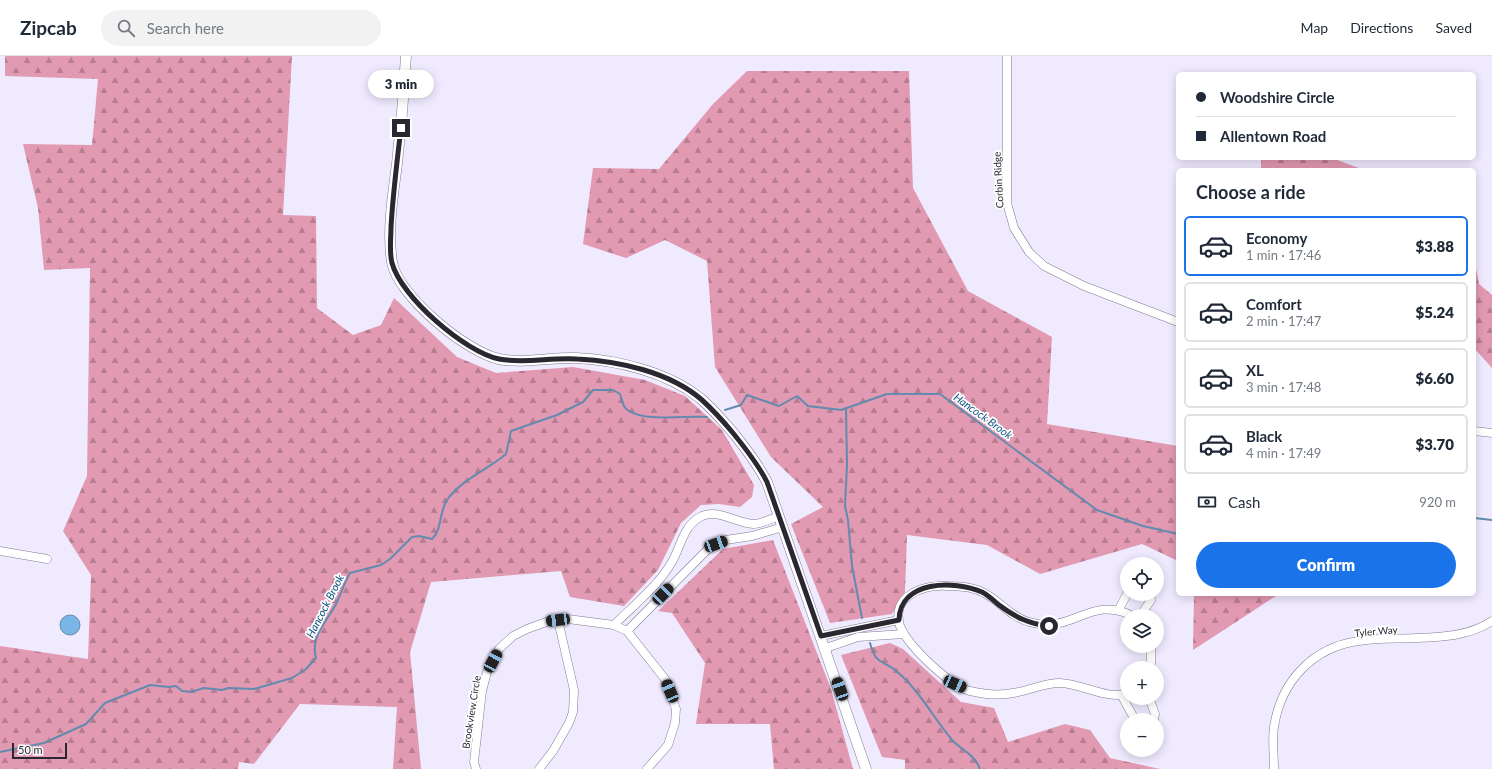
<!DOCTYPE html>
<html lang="en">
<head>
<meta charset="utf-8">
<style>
	body { margin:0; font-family:Lato,sans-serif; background:#f2f2f3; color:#1f2937; height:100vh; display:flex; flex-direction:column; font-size:15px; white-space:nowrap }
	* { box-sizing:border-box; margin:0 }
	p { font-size:13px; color:#747a83 }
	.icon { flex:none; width:22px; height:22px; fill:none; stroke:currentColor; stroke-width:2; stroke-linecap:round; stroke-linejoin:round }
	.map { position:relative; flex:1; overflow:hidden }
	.side { position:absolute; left:1176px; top:112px; width:300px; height:428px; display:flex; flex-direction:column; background:#fff; border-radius:6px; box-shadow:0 2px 10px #0003 }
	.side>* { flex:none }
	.guide { position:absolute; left:1176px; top:16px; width:300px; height:88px; border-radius:6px; box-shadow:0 2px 10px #0003; display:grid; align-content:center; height:88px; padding:0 20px; background:#fff }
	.buttons { position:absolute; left:1120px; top:501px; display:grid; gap:8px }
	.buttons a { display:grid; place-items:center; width:44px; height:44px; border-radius:50%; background:#fff; box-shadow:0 2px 10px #0003; font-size:20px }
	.scale { position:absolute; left:12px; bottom:10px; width:55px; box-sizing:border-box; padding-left:4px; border:2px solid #2a2731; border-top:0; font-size:11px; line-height:14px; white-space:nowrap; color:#2a2731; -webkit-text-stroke:3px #fff; paint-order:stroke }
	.end { position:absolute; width:18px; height:18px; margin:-9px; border:5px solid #2a2731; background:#fff; box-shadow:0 0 0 2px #fff }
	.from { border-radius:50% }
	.bubble { position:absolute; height:28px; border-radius:14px; background:#fff; box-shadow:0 2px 10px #0003; font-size:13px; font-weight:800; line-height:28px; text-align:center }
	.car { position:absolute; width:12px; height:24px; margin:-12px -6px; border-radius:5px; box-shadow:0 0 3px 1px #0007; background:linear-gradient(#222 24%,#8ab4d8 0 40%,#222 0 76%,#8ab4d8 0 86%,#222 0) }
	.guide b { display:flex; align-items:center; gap:14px; height:38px; font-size:15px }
	.guide b+b { border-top:1px solid #e0e1e3 }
	.guide i { width:10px; height:10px; background:#1f2937 }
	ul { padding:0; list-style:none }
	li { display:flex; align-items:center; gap:12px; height:60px; margin:0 8px 6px; padding:0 12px; border:2px solid #e0e1e3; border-radius:6px }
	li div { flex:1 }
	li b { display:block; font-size:15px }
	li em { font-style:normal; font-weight:800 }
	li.active { border-color:#1a73e8 }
	li>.icon { width:36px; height:36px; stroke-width:1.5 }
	h2 { padding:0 20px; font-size:18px; line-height:48px }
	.pay { display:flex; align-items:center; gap:10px; height:44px; padding:0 20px; font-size:15px }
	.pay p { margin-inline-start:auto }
	.primary-button { display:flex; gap:8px; margin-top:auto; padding:8px 20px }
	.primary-button a { flex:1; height:46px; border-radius:24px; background:#1a73e8; color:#fff; font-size:16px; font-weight:800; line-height:46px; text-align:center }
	header { display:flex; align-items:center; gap:24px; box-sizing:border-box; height:56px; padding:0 20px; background:#fff; border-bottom:1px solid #e0e1e3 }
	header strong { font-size:19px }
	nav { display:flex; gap:22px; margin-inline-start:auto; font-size:14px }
	.search { width:280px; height:36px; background:#f2f2f3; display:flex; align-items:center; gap:10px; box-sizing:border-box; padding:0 14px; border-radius:22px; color:#747a83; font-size:15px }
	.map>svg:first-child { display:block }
	.forest { fill:url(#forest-firs) }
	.water { fill:#7ab6e5; stroke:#628baf }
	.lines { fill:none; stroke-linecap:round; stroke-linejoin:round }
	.stream { stroke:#628baf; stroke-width:2 }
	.minor-casing { stroke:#817a91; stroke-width:9 }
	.tertiary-casing { stroke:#817a91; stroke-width:11 }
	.minor { stroke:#fff; stroke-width:8 }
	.tertiary { stroke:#fff; stroke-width:10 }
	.route { stroke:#2a2731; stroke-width:5 }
	.labels { text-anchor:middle; stroke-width:3.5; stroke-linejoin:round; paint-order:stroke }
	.street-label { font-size:10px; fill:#2a2731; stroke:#fff }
	.water-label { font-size:11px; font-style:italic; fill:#0c5380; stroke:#fff }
</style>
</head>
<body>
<header>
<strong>Zipcab</strong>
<div class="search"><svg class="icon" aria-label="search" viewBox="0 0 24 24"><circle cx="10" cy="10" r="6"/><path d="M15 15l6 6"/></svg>Search here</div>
<nav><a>Map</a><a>Directions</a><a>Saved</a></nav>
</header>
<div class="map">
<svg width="1492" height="713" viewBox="0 0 1492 713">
	<defs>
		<pattern id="forest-firs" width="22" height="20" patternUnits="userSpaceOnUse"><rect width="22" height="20" fill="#e299b2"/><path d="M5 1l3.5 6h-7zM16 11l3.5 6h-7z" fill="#b77d91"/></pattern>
	</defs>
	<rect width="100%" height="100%" fill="#f0eaff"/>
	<g class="forest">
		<path d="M5 0H292L283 159 316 160 317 252 353 279 381 269 394 242 457 301 496 317 573 311 645 324 685 340 722 374 754 429 752 441 740 451 719 448 701 449 681 467 658 514 624 550 570 541 561 515 431 526 410 596 421 713H393L397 651 300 648 254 708 239 706 238 713H0V590L88 603 91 519 63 475 87 420 90 212 44 214 38 152 23 88 92 89 98 23 5 20Z"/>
		<path d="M747 15H909L913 132 968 235 1052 281 1047 368 1178 390V505L1142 488 1040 518 987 489 907 479 905 536 892 558 830 567 791 468 823 451 771 401 715 311 707 205 665 184 626 202 583 188 593 112 659 113 713 48Z"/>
		<path d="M1261 102H1332L1364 114H1261Z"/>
		<path d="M1474 202 1479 228 1492 239V312L1474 292Z"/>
		<path d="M773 484 831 633 853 713H774L770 668H696L705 607 672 557 658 555 723 493Z"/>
		<path d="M1194 538H1279L1193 594Z"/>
		<path d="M890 587 903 593 961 646 994 652 1008 686 1065 668 1090 674 1110 702 1160 713H905V704L882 701 841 599Z"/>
	</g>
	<circle class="water" cx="70" cy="569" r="10"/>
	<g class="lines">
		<g class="stream">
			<path d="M846 352 847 409 845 450 848 464 852 510 862 562"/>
			<path d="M725 354 741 349 747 339 779 350 797 340 808 350 841 354 887 338H940L1097 454 1143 470 1178 478"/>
			<path d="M1474 462 1492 464"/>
			<path d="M870 587C876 609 881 603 895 614 920 634 933 662 953 685 962 694 975 699 980 713"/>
			<path d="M0 696 44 687 86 668 105 647 150 629 169 631 176 630 182 635 191 636 204 632 222 634 228 632 254 633 292 622 305 614 316 602C310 580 326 567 336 548 341 538 344 527 350 517L381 509 390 503 412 481 419 480 432 483C442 474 439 456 447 444 461 424 487 414 506 398L511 375 557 359 583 346 593 334H613L620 338C621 341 622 346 624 350 635 368 688 359 707 361"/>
		</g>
		<defs>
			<g id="minor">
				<path d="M1007 0V147L1014 172 1029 196 1044 210 1084 230 1178 266"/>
				<path d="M1474 375 1492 377"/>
				<path d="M0 495 47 503"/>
				<path d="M1119 553 1127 538"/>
				<path d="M1140 560 1151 544 1150 538"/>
				<path d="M614 569C634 549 658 530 672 506 681 490 684 468 702 460 719 453 736 467 753 468 761 468 771 463 779 460"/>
				<path d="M627 575 708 493 726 484 752 480 783 471"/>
				<path d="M821 580 899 564"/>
				<path d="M826 592 858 581 904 578"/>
				<path d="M1150 612 1151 607V590"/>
				<path d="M1127 637C1110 645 1080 627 1060 627 1043 627 1029 635 1013 637 999 640 983 638 970 635 950 630 908 590 900 570 890 540 924 528 948 530 959 530 974 531 984 537 1000 545 1011 561 1029 566 1073 579 1090 538 1133 560"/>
				<path d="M1122 640 1135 664"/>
				<path d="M1149 642 1155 658 1154 664"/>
				<path d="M476 713 474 706 482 635 487 616 499 593 513 580 527 573 549 565 568 563 614 569 627 575 665 623 676 653 675 667 668 689 647 713"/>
				<path d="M539 713 553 695 569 667 573 656 574 634 558 564"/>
				<path d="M1274 713C1274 699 1272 684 1274 671 1281 625 1313 591 1359 585 1378 582 1398 583 1416 582 1442 581 1470 580 1492 565"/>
			</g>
			<path id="tertiary" d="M406 0C404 36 401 72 397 108 393 139 387 174 392 206 397 239 466 296 499 303 524 308 550 301 576 302 618 304 667 316 700 342 713 353 724 366 735 379 747 394 758 409 767 426L866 713"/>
		</defs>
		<use href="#minor" class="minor-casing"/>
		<use href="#tertiary" class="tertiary-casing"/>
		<use href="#minor" class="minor"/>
		<use href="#tertiary" class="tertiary"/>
	</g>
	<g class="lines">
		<path class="route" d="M401 72C397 105 393 137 391 171 391 182 389 196 392 207 401 241 465 296 499 303 525 308 551 301 577 303 619 305 670 316 702 344 713 354 723 365 733 377 746 393 758 408 767 426L821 580 899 564C900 524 954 524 982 536 988 539 994 545 999 549 1015 561 1029 568 1049 570"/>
	</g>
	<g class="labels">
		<g class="street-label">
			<text transform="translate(998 124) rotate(-93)" y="4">Corbin Ridge</text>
			<text transform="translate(1376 575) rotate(-5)" y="4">Tyler Way</text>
			<text transform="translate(471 656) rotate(-81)" y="4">Brookview Circle</text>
		</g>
		<g class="water-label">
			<text transform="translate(983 360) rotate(36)" y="4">Hancock Brook</text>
			<text transform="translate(325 550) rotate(-63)" y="4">Hancock Brook</text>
		</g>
	</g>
</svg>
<div class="buttons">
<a><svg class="icon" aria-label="locate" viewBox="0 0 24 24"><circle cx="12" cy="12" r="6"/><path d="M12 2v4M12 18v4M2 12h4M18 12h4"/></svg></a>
<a><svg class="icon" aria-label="layers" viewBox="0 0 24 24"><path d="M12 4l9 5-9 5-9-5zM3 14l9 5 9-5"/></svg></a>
<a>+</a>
<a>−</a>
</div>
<div class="scale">50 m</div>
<i class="end from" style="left:1049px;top:570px"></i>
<i class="end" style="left:401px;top:72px"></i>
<div class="bubble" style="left:368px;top:14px;width:66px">3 min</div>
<i class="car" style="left:716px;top:488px;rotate:70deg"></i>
<i class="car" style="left:663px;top:538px;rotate:44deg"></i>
<i class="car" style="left:558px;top:564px;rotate:263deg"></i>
<i class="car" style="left:493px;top:605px;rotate:28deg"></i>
<i class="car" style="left:955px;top:628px;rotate:114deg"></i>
<i class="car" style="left:840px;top:633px;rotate:340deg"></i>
<i class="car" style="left:670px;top:635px;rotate:337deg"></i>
<div class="guide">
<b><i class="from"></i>Woodshire Circle</b>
<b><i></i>Allentown Road</b>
</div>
<section class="side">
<h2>Choose a ride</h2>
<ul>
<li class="active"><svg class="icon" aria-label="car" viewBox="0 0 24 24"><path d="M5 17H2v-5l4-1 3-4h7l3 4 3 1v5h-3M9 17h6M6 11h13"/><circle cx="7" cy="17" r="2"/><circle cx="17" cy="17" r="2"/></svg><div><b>Economy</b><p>1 min · 17:46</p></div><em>$3.88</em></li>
<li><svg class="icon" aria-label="car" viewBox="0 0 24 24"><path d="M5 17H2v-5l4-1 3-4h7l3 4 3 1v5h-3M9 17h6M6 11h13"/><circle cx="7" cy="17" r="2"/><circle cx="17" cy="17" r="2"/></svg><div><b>Comfort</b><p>2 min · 17:47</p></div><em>$5.24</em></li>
<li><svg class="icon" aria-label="car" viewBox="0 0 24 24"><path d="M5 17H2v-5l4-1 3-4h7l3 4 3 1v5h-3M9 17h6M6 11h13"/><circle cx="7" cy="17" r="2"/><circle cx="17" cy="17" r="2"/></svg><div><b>XL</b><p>3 min · 17:48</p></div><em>$6.60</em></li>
<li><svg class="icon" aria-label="car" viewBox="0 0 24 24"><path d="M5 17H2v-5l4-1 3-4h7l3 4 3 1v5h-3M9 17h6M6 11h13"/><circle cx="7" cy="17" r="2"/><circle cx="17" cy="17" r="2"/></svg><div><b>Black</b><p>4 min · 17:49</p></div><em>$3.70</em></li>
</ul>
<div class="pay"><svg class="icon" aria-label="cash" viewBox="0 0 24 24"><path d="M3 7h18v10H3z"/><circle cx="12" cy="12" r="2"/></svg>Cash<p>920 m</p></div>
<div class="primary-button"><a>Confirm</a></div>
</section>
</div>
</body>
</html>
